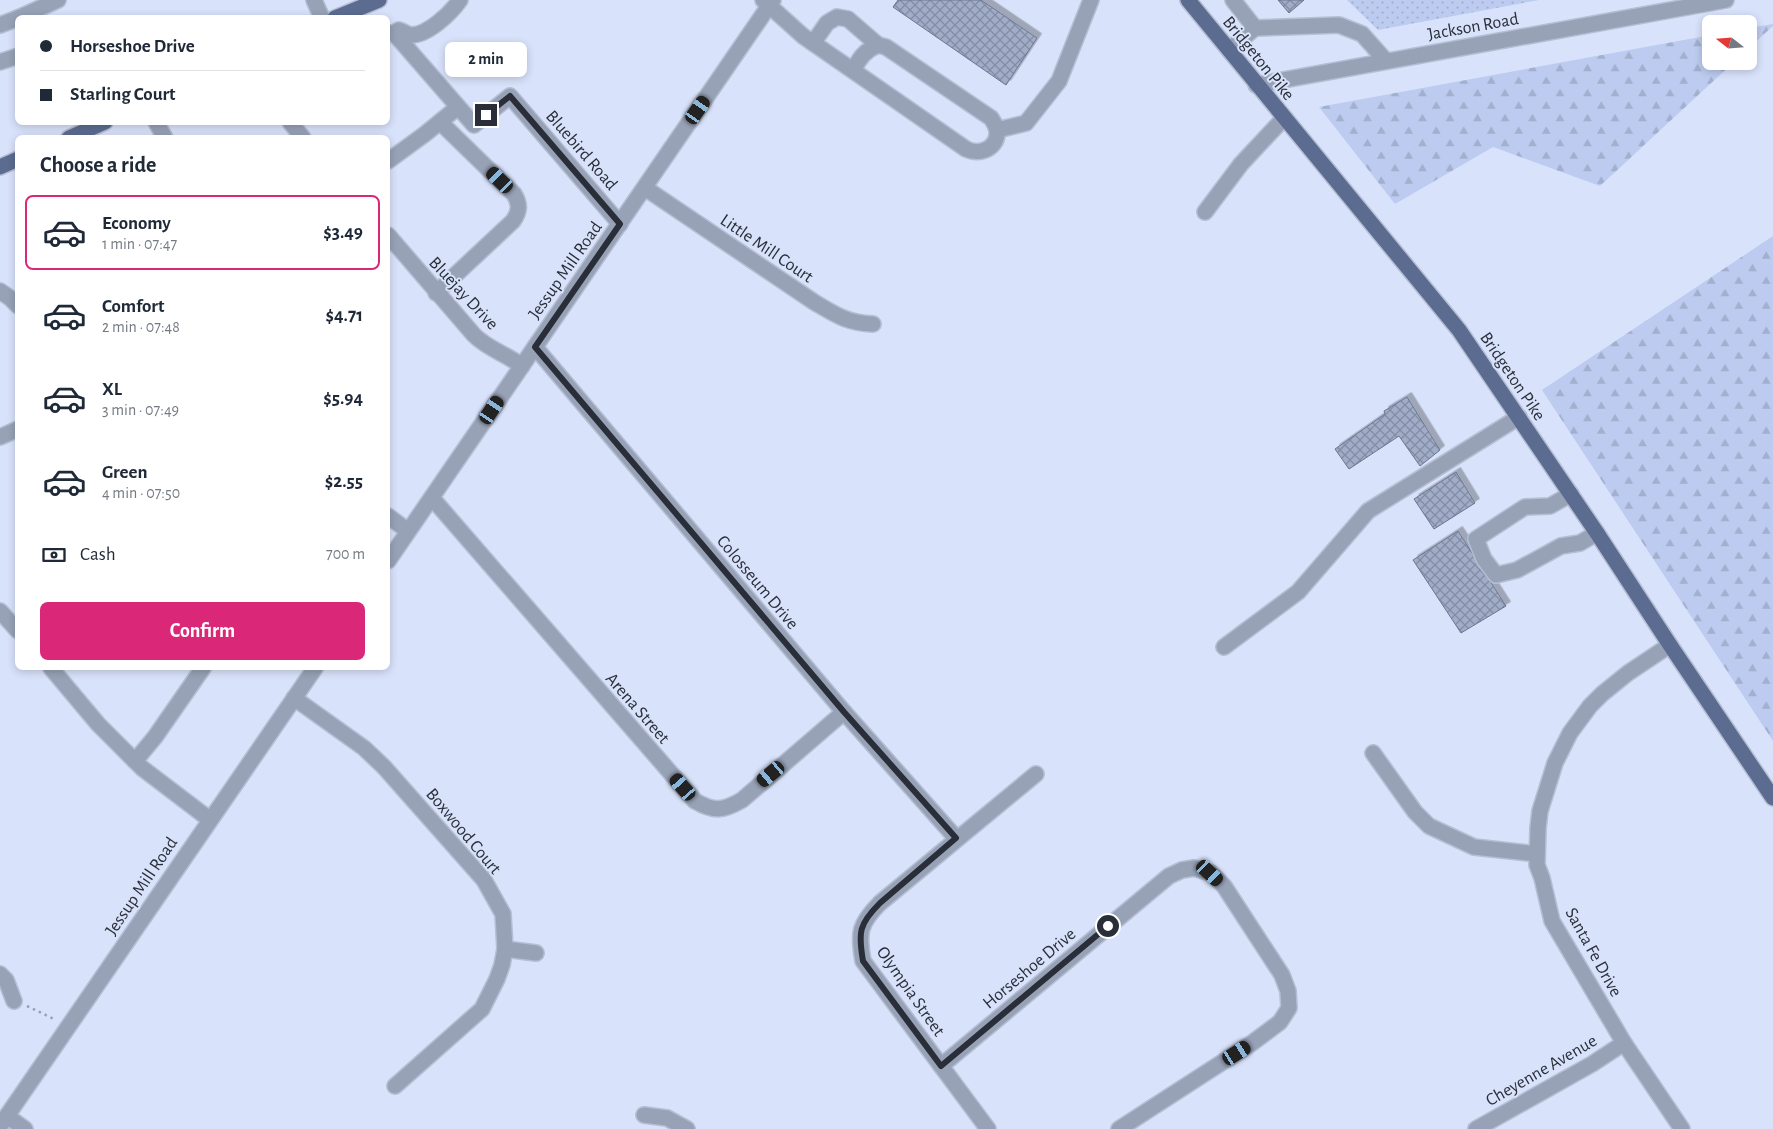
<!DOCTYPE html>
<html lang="en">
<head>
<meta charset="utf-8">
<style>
	body { margin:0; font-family:"Alegreya Sans",sans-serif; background:#f6f6f7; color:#1f2937; height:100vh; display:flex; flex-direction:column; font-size:19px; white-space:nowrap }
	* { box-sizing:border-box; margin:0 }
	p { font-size:16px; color:#747a83 }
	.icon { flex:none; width:28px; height:28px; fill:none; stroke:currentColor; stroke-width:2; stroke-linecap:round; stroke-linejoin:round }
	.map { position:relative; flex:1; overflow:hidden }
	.sheet { position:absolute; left:15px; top:135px; width:375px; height:535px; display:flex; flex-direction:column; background:#fff; border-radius:8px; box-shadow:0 2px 8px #0003 }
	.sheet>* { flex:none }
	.top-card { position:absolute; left:15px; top:15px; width:375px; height:110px; border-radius:8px; box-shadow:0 2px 8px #0003; display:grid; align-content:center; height:110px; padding:0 25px; background:#fff }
	.needle { width:32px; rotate:287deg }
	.fabs { position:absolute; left:1702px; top:15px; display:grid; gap:10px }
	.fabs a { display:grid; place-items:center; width:55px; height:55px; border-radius:8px; background:#fff; box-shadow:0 2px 8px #0003; font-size:25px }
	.end { position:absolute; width:22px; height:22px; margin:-11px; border:6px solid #292e39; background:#fff; box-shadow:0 0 0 2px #fff }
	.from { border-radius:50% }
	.bubble { position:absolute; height:35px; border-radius:8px; background:#fff; box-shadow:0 2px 8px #0003; font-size:16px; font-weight:600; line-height:35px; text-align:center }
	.car { position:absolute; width:15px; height:30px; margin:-15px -8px; border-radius:6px; box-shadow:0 0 4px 1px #0007; background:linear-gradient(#222 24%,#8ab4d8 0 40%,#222 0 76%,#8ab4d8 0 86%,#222 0) }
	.top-card b { display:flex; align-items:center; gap:18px; height:48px; font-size:19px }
	.top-card b+b { border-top:1px solid #e0e1e3 }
	.top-card i { width:12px; height:12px; background:#1f2937 }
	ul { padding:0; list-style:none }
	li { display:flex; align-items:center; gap:15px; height:75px; margin:0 10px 8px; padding:0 15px; border:2px solid transparent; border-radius:8px }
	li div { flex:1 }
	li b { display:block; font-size:19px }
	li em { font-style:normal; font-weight:600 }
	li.selected { border-color:#db2777 }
	li>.icon { width:45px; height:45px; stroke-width:1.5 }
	h2 { padding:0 25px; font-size:22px; line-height:60px }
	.pay { display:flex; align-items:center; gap:12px; height:55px; padding:0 25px; font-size:19px }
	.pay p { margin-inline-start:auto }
	.action { display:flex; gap:10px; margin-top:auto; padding:10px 25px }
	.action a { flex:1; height:58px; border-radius:8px; background:#db2777; color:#fff; font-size:20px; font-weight:600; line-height:58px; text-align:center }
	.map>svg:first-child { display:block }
	.grass { fill:url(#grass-dots) }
	.forest { fill:url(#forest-firs) }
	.building { fill:url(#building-cross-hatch); stroke:#6b7690; filter:url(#shadow) }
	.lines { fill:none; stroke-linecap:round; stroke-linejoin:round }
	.minor-casing { stroke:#b5bed3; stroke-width:18 }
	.major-casing { stroke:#b5bed3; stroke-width:18 }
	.path { stroke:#98a0b3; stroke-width:2.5; stroke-dasharray:2.5 4; stroke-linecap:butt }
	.minor { stroke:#98a2b7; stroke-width:15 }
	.major { stroke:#5c6c91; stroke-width:15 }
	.route { stroke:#292e39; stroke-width:6 }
	.labels { text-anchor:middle; stroke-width:4; stroke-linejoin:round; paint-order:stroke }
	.street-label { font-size:18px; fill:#292e39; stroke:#d8e2fa }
</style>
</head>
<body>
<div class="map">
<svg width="1773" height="1129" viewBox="0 0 1773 1129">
	<defs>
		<pattern id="grass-dots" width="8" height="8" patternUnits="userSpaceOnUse" patternTransform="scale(1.25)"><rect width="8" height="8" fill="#bccbef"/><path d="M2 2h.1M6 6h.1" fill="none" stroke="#a2afce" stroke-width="1.8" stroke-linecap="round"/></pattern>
		<pattern id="forest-firs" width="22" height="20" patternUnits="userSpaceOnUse" patternTransform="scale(1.25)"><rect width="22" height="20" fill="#bccbef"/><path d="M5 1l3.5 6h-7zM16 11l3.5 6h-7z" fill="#a2afce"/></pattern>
		<pattern id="building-cross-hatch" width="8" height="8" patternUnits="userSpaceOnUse" patternTransform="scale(1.25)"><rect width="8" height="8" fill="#a0acc8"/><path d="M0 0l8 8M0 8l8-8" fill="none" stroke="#828ca3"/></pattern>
		<filter id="shadow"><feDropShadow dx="4.5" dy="-4.5" stdDeviation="0" flood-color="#0004"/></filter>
	</defs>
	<rect width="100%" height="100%" fill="#d8e2fa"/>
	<path class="grass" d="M1347 0H1539L1378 30Z"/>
	<g class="forest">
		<path d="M1773 24V26L1749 48V28Z"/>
		<path d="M1711 35V61H1735L1600 186 1493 147 1395 204 1319 107Z"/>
		<path d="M1773 236V741L1542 390Z"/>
	</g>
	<g class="building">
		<path d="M898 0H981L1037 38 1006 85 893 7Z"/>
		<path d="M1278 0H1304L1289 13Z"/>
		<path d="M1407 397 1440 450 1420 466 1399 436 1349 469 1335 449 1385 414 1384 411Z"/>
		<path d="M1456 472 1475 503 1434 529 1414 499Z"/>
		<path d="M1458 531 1506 606 1461 633 1413 560Z"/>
	</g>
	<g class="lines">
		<defs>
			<g id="minor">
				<path d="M314 0 322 18"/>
				<path d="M763 0 803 36 966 149C980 156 999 148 997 130 996 126 993 121 991 118L886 47 878 45C865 50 860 58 853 70"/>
				<path d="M1233 0 1255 28"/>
				<path d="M18 18 58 0"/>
				<path d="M0 25 18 18"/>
				<path d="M391 33H394L399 30C402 31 407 34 410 35 427 36 451 13 460 0"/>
				<path d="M394 33 474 125 510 96 620 224"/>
				<path d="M813 43 827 23 837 17 848 19 878 45"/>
				<path d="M1229 50 1255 28 1339 25 1362 34 1386 61"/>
				<path d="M0 62 18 56"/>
				<path d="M1256 85 1726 0"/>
				<path d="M156 122 165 138"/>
				<path d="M290 122 303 138"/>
				<path d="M997 130 1026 123 1059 81 1091 0"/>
				<path d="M388 161 425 134 458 107"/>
				<path d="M645 188 814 302C836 315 847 323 873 324"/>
				<path d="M1205 212 1241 164 1284 118"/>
				<path d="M388 235 474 335C488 349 506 354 522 366"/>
				<path d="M0 291 10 298 18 306"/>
				<path d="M436 293 513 221C520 211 520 204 514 194L440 122"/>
				<path d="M535 347 844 712 956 838"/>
				<path d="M0 437 18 429"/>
				<path d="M1571 494 1550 506 1525 507 1476 539 1484 559 1496 575 1517 570 1561 546 1580 543 1597 533"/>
				<path d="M432 498 695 801C714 812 723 811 742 800L844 712"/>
				<path d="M388 516 408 531"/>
				<path d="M388 561 773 0"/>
				<path d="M0 611 18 631"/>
				<path d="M1670 645 1628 673 1602 694 1590 706 1570 733 1555 763 1540 811 1538 828 1537 865 1542 878 1552 921 1624 1043 1682 1129"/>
				<path d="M1224 647 1298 592 1368 511 1519 417"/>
				<path d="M51 668 98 724 142 768 209 819"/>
				<path d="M294 698 364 748 384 767 484 880 503 914 505 949 502 965 497 979 482 1009 395 1086"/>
				<path d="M1373 753 1415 812 1429 826 1474 847 1537 854"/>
				<path d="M135 761 155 737 203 668"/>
				<path d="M505 949 536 953"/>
				<path d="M0 974 6 980 14 1001"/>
				<path d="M941 1066 1169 876 1182 870 1194 868 1211 873 1224 886 1282 975 1288 991 1289 1008 1280 1022 1252 1043 1119 1129"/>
				<path d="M644 1115 667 1118 687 1129"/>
				<path d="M7 1116 25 1129"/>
				<path d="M0 1126 315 668"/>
				<path d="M988 1129 863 961C858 933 859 924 880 903L1036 774"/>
				<path d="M1476 1129 1592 1064 1624 1043"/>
			</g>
			<g id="major">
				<path d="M1188 0 1459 330 1597 533 1670 645 1773 798"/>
				<path d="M335 18 379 0"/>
				<path d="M69 138 105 122"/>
				<path d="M0 167 18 159"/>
			</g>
		</defs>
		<use href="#minor" class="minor-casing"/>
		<use href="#major" class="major-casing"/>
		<path class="path" d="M27 1006 56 1020"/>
		<use href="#minor" class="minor"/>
		<use href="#major" class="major"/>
	</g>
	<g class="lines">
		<path class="route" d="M486 115 510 96 620 224 535 347 844 712 956 838 880 903C859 924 858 932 863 961L941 1066 1108 926"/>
	</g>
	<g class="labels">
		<g class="street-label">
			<text transform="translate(1473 26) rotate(-10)" y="6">Jackson Road</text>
			<text transform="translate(1259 58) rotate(51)" y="6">Bridgeton Pike</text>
			<text transform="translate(582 150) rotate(49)" y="6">Bluebird Road</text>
			<text transform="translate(767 248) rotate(34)" y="6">Little Mill Court</text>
			<text transform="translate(565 270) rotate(-55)" y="6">Jessup Mill Road</text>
			<text transform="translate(464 293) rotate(47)" y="6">Bluejay Drive</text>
			<text transform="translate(1513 376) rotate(56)" y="6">Bridgeton Pike</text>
			<text transform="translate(758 582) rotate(50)" y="6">Colosseum Drive</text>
			<text transform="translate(638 708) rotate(49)" y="6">Arena Street</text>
			<text transform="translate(464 831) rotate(50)" y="6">Boxwood Court</text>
			<text transform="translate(141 886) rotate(-56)" y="6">Jessup Mill Road</text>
			<text transform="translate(1594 952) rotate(61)" y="6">Santa Fe Drive</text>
			<text transform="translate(1029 968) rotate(-40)" y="6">Horseshoe Drive</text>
			<text transform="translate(911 991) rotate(55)" y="6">Olympia Street</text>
			<text transform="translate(1541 1070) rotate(-30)" y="6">Cheyenne Avenue</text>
		</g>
	</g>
</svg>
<div class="fabs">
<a><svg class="needle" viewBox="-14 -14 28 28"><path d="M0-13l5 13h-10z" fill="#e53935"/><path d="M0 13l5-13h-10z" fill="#747a83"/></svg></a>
</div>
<i class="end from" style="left:1108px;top:926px"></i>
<i class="end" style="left:486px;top:115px"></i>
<div class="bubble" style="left:445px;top:42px;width:82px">2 min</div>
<i class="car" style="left:698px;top:110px;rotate:35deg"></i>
<i class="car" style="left:500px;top:180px;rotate:314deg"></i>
<i class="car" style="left:492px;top:410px;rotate:34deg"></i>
<i class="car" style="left:771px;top:774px;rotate:230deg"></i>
<i class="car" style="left:683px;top:787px;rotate:319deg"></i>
<i class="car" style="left:1210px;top:873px;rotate:133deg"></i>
<i class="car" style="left:1237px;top:1053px;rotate:57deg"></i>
<div class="top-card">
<b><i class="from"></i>Horseshoe Drive</b>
<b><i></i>Starling Court</b>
</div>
<section class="sheet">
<h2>Choose a ride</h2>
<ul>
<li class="selected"><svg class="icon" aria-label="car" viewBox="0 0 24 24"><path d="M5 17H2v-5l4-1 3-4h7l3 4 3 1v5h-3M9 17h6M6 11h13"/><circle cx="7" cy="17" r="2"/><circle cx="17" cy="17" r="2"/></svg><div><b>Economy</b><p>1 min · 07:47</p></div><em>$3.49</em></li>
<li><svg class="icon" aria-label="car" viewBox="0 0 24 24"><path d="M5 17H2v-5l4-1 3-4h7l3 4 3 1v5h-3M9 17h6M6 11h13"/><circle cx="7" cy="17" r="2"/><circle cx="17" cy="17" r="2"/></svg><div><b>Comfort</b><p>2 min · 07:48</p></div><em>$4.71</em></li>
<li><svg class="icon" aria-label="car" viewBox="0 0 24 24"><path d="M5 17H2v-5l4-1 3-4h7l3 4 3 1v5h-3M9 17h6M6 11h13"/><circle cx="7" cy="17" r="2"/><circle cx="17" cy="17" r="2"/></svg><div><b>XL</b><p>3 min · 07:49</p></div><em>$5.94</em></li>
<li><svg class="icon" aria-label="car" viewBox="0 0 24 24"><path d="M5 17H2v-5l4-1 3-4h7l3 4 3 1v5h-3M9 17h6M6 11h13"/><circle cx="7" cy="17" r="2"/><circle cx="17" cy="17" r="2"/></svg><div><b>Green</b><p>4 min · 07:50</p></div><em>$2.55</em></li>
</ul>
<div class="pay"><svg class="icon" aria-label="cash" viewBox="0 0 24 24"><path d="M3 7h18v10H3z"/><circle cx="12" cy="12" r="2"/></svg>Cash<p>700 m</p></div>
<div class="action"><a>Confirm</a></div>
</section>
</div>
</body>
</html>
